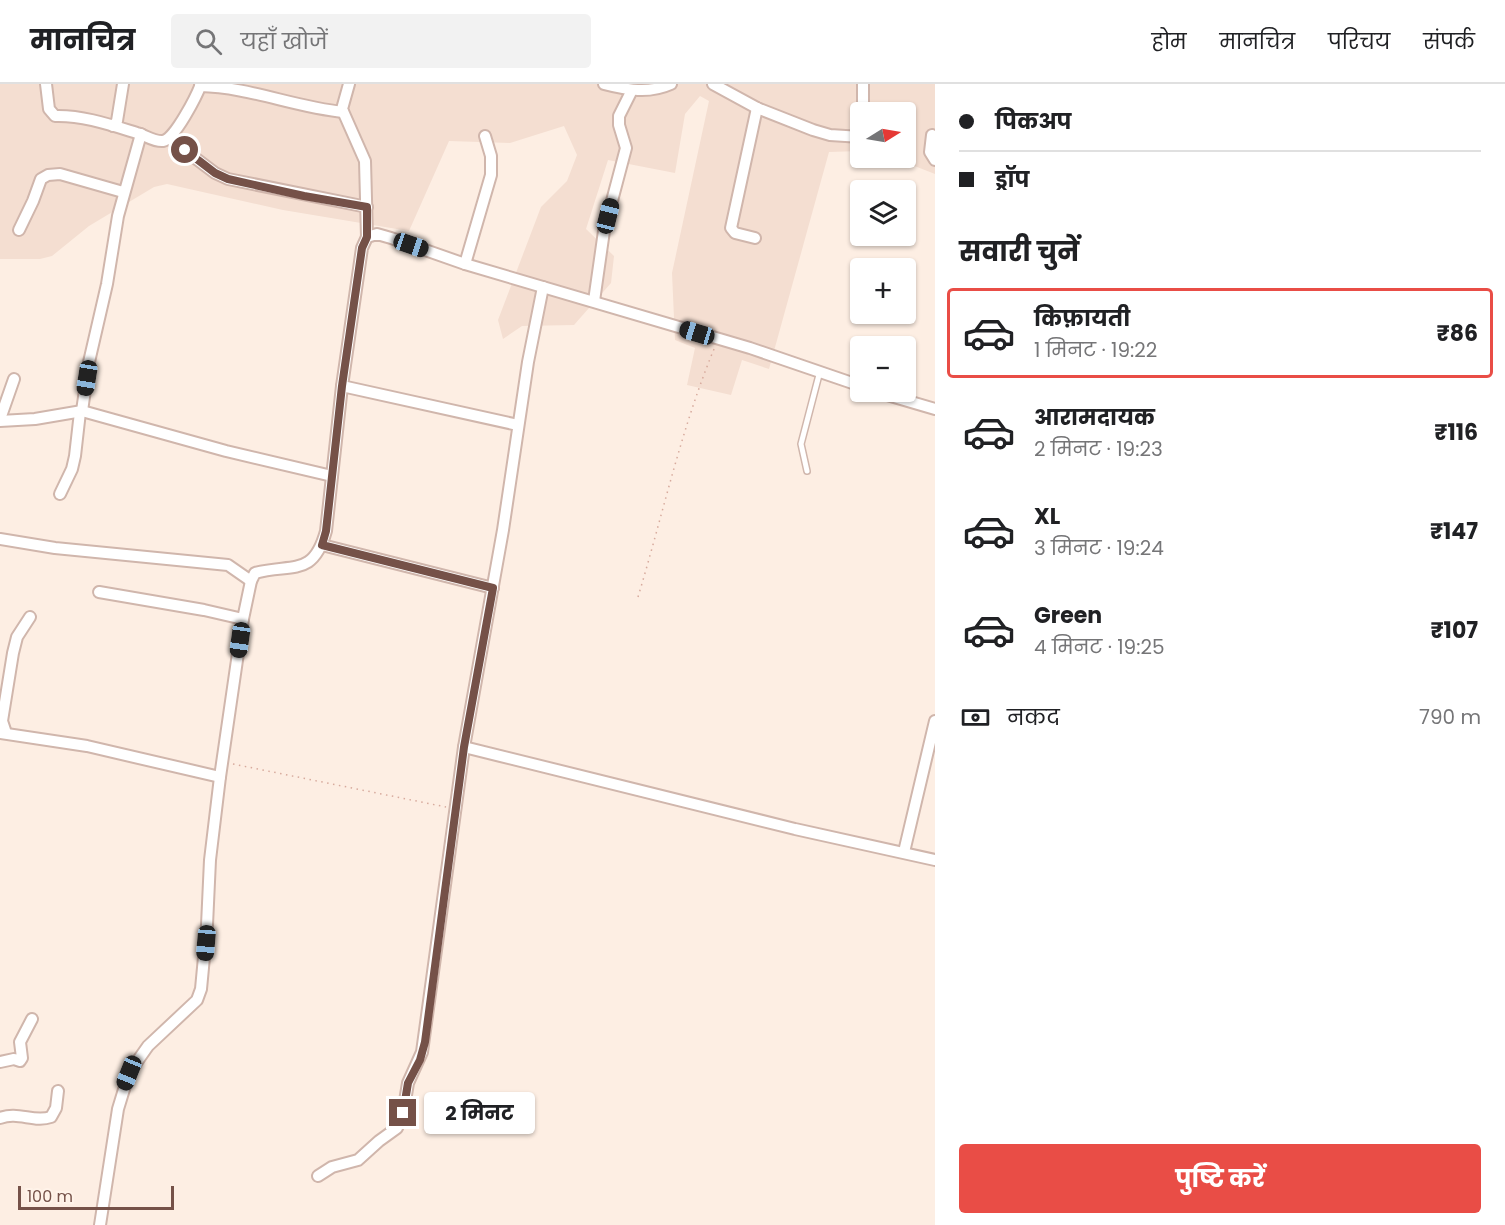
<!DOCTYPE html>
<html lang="hi">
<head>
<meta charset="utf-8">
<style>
	body { margin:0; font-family:Poppins,"Noto Sans Devanagari",sans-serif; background:#f2f2f2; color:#202124; height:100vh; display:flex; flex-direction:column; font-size:22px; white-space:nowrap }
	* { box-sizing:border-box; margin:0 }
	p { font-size:20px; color:#757577 }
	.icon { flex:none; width:33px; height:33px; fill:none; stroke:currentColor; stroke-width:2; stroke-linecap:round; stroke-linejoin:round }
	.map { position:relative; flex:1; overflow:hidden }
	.details { display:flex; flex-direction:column; background:#fff; width:570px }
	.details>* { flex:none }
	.banner { display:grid; align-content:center; height:132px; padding:0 24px; background:#fff }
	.needle { width:39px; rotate:79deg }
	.buttons { position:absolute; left:850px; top:18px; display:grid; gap:12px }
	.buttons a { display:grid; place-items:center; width:66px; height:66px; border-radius:6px; background:#fff; box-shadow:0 2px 4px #0004; font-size:30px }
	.scale { position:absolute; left:18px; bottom:15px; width:156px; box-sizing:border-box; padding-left:6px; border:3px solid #755148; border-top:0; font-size:16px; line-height:21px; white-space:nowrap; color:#755148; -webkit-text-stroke:4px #fff3e9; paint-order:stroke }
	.end { position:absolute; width:27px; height:27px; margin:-14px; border:8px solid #755148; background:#fff; box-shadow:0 0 0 3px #fff }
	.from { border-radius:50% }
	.bubble { position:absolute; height:42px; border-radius:6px; background:#fff; box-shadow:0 2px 4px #0004; font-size:20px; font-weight:700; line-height:42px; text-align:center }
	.car { position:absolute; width:18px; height:36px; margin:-18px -9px; border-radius:8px; box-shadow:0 0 4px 2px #0007; background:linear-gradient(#222 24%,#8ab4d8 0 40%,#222 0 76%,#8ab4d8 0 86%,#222 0) }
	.banner b { display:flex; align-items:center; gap:21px; height:57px; font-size:22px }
	.banner b+b { border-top:2px solid #e0e0e0 }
	.banner i { width:15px; height:15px; background:#202124 }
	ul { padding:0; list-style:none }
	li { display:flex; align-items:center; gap:18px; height:90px; margin:0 12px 9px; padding:0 12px; border:3px solid transparent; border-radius:6px }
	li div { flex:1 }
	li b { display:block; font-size:22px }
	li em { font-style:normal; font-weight:700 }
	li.on { border-color:#e94d46 }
	li>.icon { width:54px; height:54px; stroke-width:1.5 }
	h2 { padding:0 24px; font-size:27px; line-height:72px }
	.pay { display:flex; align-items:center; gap:15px; height:66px; padding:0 24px; font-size:22px }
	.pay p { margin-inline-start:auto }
	.primary-button { display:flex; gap:12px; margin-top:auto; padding:12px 24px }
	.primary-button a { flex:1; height:69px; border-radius:6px; background:#e94d46; color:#fff; font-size:24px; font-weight:700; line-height:69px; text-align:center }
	header { display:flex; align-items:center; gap:36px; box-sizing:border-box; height:84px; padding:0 30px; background:#fff; border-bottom:2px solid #e0e0e0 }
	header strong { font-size:28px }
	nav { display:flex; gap:33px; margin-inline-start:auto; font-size:21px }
	.search { width:420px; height:54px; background:#f2f2f2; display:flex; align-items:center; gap:15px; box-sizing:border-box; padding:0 21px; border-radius:6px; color:#757577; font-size:22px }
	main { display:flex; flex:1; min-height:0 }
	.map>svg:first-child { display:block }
	.residential { fill:#f4ded1 }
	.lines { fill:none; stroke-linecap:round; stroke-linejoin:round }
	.service-casing { stroke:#d0b6ac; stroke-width:8 }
	.minor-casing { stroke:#d0b6ac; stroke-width:14 }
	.path { stroke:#d7aa9d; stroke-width:1.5; stroke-dasharray:1.5 4.5; stroke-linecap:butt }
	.service { stroke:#fff; stroke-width:5 }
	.minor { stroke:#fff; stroke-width:10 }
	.route { stroke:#755148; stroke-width:8 }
</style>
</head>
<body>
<header>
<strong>मानचित्र</strong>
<div class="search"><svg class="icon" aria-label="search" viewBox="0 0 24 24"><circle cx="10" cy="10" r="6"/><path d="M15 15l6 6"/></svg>यहाँ खोजें</div>
<nav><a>होम</a><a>मानचित्र</a><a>परिचय</a><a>संपर्क</a></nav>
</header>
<main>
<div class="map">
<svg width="935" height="1141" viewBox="0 0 935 1141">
	<rect width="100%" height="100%" fill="#fdeee3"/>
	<path class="residential" d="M0 0H935V90L894 74H906V28H861V67L829 68 769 285 742 276 731 311 687 301 695 264 675 256 672 189 709 17 700 12 685 30 675 89 608 76 586 145 614 172 611 199 574 241 522 242 503 255 498 236 541 123 567 97 577 71 564 42 510 59 449 57 409 147 283 126 167 100 154 103 89 142 52 172 40 175H0Z"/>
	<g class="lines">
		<defs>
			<path id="service" d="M807 387 801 360 820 287"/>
			<g id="minor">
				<path d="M46 0 49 25 55 32C82 31 111 41 137 49 145 51 154 58 163 57 175 55 197 11 201 0"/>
				<path d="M349 0 342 25 365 77 367 153"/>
				<path d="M604 0C627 6 649 10 671 0"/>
				<path d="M713 0 757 24 813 46 830 51 861 53"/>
				<path d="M863 0V28"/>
				<path d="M200 2C249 3 294 23 343 28"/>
				<path d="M113 42 117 37 123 0"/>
				<path d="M932 51 930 68 935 76"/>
				<path d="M170 55 215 89 228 95 367 123"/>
				<path d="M19 146 33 117 41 95 48 91 60 90 123 108"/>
				<path d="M755 154 735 149 731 144 757 24"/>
				<path d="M465 180 491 91V72L485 52"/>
				<path d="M594 217 604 147 626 64 619 41V32L632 6"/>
				<path d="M342 302 518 341"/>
				<path d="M877 308 935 325"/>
				<path d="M82 327 89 278 107 200 118 132 141 50"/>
				<path d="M0 335 14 295"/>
				<path d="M0 337 35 335 82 327 226 367 332 392"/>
				<path d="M60 410 72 385 75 372 80 328"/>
				<path d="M0 455 55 464 228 481 251 497"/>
				<path d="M322 461 493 504"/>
				<path d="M99 508 204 526 243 535"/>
				<path d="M0 649 87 662 220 693"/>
				<path d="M6 649 2 637 13 569 17 553 30 533"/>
				<path d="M464 663 795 745 935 776"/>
				<path d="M904 768 935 637"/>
				<path d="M0 978 14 975 20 977 22 974 20 958 32 935"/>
				<path d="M0 1034C18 1027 34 1039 51 1033L56 1024 58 1007"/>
				<path d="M318 1092 332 1083 358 1076 379 1057 397 1044 403 1029 408 999 422 968 464 663 503 446 528 278 543 203"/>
				<path d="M100 1141 118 1025 129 989 148 962 197 916 201 905 207 841 210 776 220 693 243 535 251 497 255 489C292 479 313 494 326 447L342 302 362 164 367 153 377 150 391 154 465 180 750 264 861 302"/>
			</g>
		</defs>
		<use href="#service" class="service-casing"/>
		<use href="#minor" class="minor-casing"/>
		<g class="path">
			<path d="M638 513C663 430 681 345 714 265"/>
			<path d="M233 680 446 723"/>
		</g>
		<use href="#service" class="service"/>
		<use href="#minor" class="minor"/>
	</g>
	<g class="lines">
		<path class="route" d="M185 66 215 89 228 95 304 112 367 123V153L362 164 342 302 326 447 322 461 493 504 464 663 425 958 420 976 408 999 403 1029"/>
	</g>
</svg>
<div class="buttons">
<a><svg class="needle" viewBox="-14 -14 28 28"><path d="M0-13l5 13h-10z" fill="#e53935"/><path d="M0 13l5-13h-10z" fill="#757577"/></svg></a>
<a><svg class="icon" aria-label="layers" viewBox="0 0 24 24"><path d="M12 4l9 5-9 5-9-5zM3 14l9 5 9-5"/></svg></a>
<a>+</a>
<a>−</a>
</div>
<div class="scale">100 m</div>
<i class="end from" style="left:185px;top:66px"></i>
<i class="end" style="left:403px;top:1029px"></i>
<div class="bubble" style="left:424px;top:1008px;width:111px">2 मिनट</div>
<i class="car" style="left:608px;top:132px;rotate:14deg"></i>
<i class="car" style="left:411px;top:161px;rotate:109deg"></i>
<i class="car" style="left:697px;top:249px;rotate:287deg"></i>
<i class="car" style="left:87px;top:294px;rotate:189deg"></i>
<i class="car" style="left:240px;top:556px;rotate:188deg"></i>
<i class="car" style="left:206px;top:859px;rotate:185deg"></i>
<i class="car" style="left:129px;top:989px;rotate:202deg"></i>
</div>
<section class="details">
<div class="banner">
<b><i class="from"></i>पिकअप</b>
<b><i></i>ड्रॉप</b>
</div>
<h2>सवारी चुनें</h2>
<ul>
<li class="on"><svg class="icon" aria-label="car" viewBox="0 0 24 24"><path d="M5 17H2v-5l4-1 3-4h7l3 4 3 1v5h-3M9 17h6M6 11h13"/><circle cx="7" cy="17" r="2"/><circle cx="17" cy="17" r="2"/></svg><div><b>किफ़ायती</b><p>1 मिनट · 19:22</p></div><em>₹86</em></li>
<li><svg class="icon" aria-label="car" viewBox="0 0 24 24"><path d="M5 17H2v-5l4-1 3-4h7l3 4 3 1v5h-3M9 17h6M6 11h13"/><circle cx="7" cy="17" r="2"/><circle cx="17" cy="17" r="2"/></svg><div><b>आरामदायक</b><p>2 मिनट · 19:23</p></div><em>₹116</em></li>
<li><svg class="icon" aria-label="car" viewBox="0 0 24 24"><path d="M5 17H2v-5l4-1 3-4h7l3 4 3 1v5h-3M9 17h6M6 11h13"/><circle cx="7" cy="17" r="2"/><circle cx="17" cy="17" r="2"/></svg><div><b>XL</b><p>3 मिनट · 19:24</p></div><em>₹147</em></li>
<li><svg class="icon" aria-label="car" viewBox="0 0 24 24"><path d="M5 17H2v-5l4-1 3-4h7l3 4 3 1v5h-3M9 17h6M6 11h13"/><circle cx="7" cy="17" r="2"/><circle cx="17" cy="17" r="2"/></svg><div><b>Green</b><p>4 मिनट · 19:25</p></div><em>₹107</em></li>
</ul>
<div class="pay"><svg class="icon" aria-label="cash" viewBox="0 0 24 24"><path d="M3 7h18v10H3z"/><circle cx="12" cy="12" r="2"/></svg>नकद<p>790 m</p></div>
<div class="primary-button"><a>पुष्टि करें</a></div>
</section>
</main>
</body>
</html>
